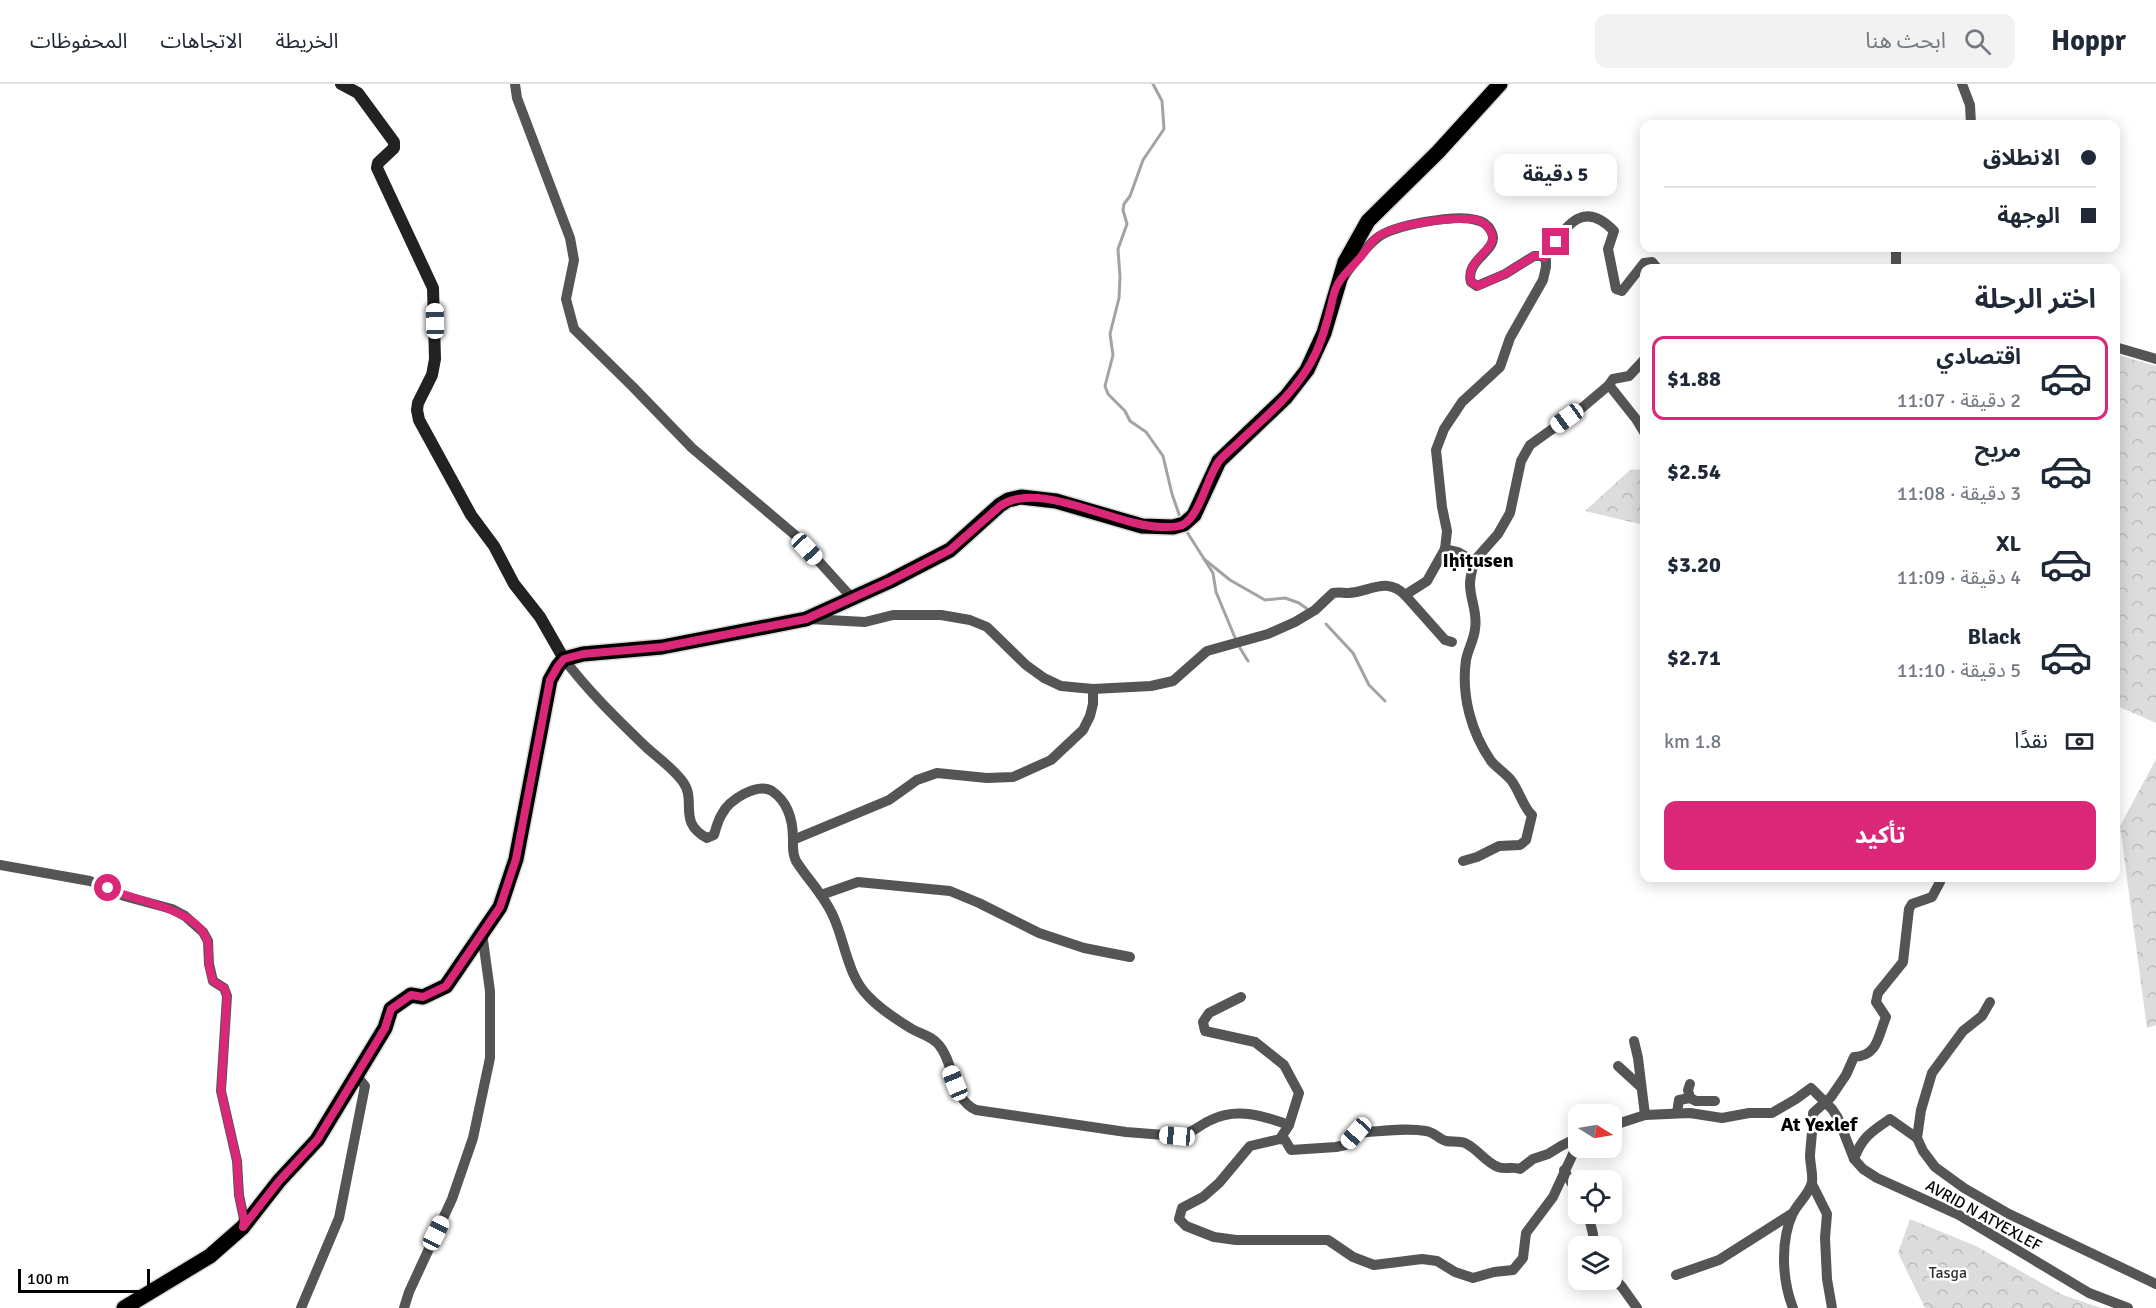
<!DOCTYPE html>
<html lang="ar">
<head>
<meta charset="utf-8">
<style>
	body { margin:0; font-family:Signika,"Noto Sans Arabic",sans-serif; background:#f2f2f3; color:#1f2937; direction:rtl; height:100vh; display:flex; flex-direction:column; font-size:22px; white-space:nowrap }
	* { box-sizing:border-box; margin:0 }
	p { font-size:20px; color:#747a83 }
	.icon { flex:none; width:33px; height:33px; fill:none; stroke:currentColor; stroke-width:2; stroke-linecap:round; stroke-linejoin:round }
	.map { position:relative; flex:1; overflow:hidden; direction:ltr }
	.drawer { position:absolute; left:1640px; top:180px; width:480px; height:618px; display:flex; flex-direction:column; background:#fff; border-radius:12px; box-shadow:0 3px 15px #0003; direction:rtl }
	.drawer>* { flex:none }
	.hud { position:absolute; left:1640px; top:36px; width:480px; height:132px; border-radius:12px; box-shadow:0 3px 15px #0003; direction:rtl; display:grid; align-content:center; height:132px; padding:0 24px; background:#fff }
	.needle { width:39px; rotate:101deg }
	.fabs { position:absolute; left:1568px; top:1020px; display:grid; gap:12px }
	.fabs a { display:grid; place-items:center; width:54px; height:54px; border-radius:12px; background:#fff; box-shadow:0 3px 15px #0003; font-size:30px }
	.scale { position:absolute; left:18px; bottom:15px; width:132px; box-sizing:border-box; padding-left:6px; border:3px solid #000; border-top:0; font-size:16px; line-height:21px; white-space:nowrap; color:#000; -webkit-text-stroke:4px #fff; paint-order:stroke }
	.end { position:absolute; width:27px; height:27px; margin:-14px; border:8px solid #db2777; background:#fff; box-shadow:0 0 0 3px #fff }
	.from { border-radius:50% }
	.bubble { position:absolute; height:42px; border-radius:12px; background:#fff; box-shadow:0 3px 15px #0003; font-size:20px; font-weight:700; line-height:42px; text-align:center; direction:rtl }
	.car { position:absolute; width:18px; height:36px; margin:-18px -9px; border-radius:8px; box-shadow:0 0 4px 2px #0007; background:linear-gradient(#fff 24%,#345 0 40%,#fff 0 76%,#345 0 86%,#fff 0) }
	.hud b { display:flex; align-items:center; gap:21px; height:57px; font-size:22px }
	.hud b+b { border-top:2px solid #e0e1e3 }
	.hud i { width:15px; height:15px; background:#1f2937 }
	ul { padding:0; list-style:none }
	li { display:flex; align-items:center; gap:18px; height:84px; margin:0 12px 9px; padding:0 12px; border:3px solid transparent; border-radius:12px }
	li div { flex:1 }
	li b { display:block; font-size:22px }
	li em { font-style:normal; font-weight:700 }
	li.active { border-color:#db2777 }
	li>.icon { width:54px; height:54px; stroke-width:1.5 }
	h2 { padding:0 24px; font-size:27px; line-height:72px }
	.pay { display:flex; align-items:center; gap:15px; height:66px; padding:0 24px; font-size:22px }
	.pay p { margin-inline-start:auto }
	.cta { display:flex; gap:12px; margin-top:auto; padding:12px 24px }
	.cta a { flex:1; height:69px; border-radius:12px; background:#db2777; color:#fff; font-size:24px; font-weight:700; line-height:69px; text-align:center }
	header { display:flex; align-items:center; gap:36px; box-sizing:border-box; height:84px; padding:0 30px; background:#fff; border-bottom:2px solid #e0e1e3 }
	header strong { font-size:28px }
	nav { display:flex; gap:33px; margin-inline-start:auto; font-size:21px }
	.search { width:420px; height:54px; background:#f2f2f3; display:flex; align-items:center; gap:15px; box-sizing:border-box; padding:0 21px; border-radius:12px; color:#747a83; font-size:22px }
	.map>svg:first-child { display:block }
	.forest { fill:url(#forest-crowns) }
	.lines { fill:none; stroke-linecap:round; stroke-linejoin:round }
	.stream { stroke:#a3a3a3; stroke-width:3 }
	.primary-casing { stroke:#dbdbdb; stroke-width:18 }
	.street { stroke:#555; stroke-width:10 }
	.secondary { stroke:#222; stroke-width:12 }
	.primary { stroke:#000; stroke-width:15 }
	.route { stroke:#db2777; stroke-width:8 }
	.labels { text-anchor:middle; stroke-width:5; stroke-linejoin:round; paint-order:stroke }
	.street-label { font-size:16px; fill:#000; stroke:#fff }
	.park-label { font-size:16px; fill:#333; stroke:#fff }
	.quarter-label { font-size:20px; font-weight:bold; fill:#000; stroke:#fff }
</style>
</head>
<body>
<header>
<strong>Hoppr</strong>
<div class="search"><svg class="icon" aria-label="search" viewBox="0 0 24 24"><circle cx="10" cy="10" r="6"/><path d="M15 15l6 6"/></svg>ابحث هنا</div>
<nav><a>الخريطة</a><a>الاتجاهات</a><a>المحفوظات</a></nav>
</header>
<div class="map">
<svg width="2156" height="1224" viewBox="0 0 2156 1224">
	<defs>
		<pattern id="forest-crowns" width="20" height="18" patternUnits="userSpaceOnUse" patternTransform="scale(1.5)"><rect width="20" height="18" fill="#dcdcdc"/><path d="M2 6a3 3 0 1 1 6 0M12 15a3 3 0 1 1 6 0" fill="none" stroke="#bbb"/></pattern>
	</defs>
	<rect width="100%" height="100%" fill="#fff"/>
	<g class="forest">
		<path d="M2115 270 2156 282V639L2115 621Z"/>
		<path d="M1644 385V441L1585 427 1630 386Z"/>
		<path d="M2156 675V941L2147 944 2120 742Z"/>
		<path d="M1910 1135 1976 1162 2063 1211 2101 1224H1925L1898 1169Z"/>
	</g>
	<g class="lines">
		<g class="stream">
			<path d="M1153 0 1162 17 1164 45 1143 76 1130 112 1124 120 1123 126 1127 140 1118 165 1120 193 1119 214 1110 250 1113 271 1105 302 1108 310 1125 327 1130 337 1146 348 1163 372 1172 410 1180 433"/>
			<path d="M1187 448 1213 489 1216 508 1236 556"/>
			<path d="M1204 475 1230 496 1265 516 1285 514 1299 519 1310 527"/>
			<path d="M1326 540 1353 569 1369 601 1385 617"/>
			<path d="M1240 564 1248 577"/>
		</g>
		<defs>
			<path id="primary" d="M124 1224 210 1172 243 1143 279 1097 317 1056 385 944 391 925 411 911 423 913 446 902 500 823 516 775 550 596 558 582 564 575 583 570 662 563 806 535 890 497 950 466 1000 421 1008 416 1021 413 1056 417 1142 442 1173 443 1184 440 1194 431 1219 377 1286 313 1307 286 1324 249 1345 178 1368 137 1438 68 1500 0"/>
		</defs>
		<use href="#primary" class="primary-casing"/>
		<g class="street">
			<path d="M515 0 517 14 570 154 574 176 566 215 574 245 633 303 692 364 795 451 852 514"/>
			<path d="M1962 0 1970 21 1971 40"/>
			<path d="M1896 164V184"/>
			<path d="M1544 174C1564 147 1580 112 1614 147L1608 165 1616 205 1622 207 1644 179 1652 178 1657 184"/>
			<path d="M1344 193C1350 183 1368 161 1377 154 1393 141 1456 130 1476 136 1482 137 1488 141 1491 147 1502 166 1464 175 1471 198L1477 202 1505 190 1534 172H1542L1546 176V183L1543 196 1510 254 1500 283 1462 318 1444 345 1436 366 1442 423 1447 447 1445 465 1458 468 1474 477C1473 484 1470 492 1470 500 1470 516 1478 528 1475 545 1474 556 1468 565 1466 576 1461 611 1471 648 1491 677 1497 684 1505 689 1511 696 1519 706 1524 725 1532 731L1526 756 1520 761 1499 762 1477 773 1463 777"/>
			<path d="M2115 263 2156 275"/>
			<path d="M1609 301 1636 335 1644 348"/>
			<path d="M1474 477 1498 450 1510 429 1521 377 1530 361 1583 323 1609 301 1613 295 1629 292 1644 276"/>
			<path d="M1405 511 1445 556 1452 558"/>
			<path d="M564 575C589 608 617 635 646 663 658 674 674 685 683 698 697 717 677 738 707 754L714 751C716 744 718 736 722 730 729 716 757 698 772 707 788 718 793 737 793 755 793 763 792 769 796 777 808 796 825 812 834 834 845 859 848 892 868 912 880 925 897 936 912 945 921 950 932 952 939 961 955 980 951 1015 976 1026L1126 1048 1177 1052C1191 1051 1199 1041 1211 1036 1237 1023 1264 1032 1289 1041"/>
			<path d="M1093 605 1151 602 1173 597 1207 567 1268 550 1295 538 1315 526 1333 509C1339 508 1343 509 1348 509 1370 508 1386 492 1405 511L1427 497 1445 465"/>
			<path d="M793 756 889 716 917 696 937 689 987 694 1013 693 1051 676 1083 646 1090 632 1093 620V605L1061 602 1044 594 1026 581 987 543 970 536 941 531H893L865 538 810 535"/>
			<path d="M0 781 90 797 124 812 172 825 185 832 203 848 208 857 209 880 213 897 224 904 227 912 221 1007 237 1077 239 1111 244 1135 243 1143"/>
			<path d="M821 811 858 798 950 807 979 819 1039 849 1084 864 1130 873"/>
			<path d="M1241 913 1209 929 1203 938 1205 947 1255 958 1284 981 1299 1009 1289 1041 1280 1055 1250 1062 1219 1099 1203 1113 1182 1124 1179 1135 1186 1142 1214 1153 1236 1156H1328L1353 1173 1374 1181 1422 1175 1437 1177 1455 1188 1473 1194 1494 1188 1513 1186 1523 1174 1526 1149 1553 1113 1578 1059"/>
			<path d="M1990 918 1982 932 1963 947 1932 989 1921 1026 1917 1054 1923 1067 1935 1083 1964 1104 2009 1130 2156 1200"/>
			<path d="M1634 957 1638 974 1645 1031"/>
			<path d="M1618 982 1641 1003"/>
			<path d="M1690 1014 1696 1017H1715"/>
			<path d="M1677 1029 1679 1016 1690 1014 1688 1006 1690 1000"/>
			<path d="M1611 1042 1645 1031 1690 1029 1722 1034 1749 1029H1772L1796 1015 1811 1004 1832 1025 1838 1034 1854 1075 1863 1085 1877 1094 1959 1131 2089 1209 2128 1224"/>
			<path d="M1280 1055 1285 1056 1291 1066 1336 1063 1345 1061 1356 1049C1379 1048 1403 1043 1426 1047 1434 1048 1439 1055 1446 1057 1452 1058 1459 1057 1465 1059 1478 1065 1485 1078 1498 1083 1505 1086 1513 1082 1520 1085L1533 1075 1548 1070 1561 1062 1571 1057H1578"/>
			<path d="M1854 1075C1862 1053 1871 1048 1890 1035L1917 1054"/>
			<path d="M1564 1086 1578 1110"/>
			<path d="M1812 1100 1827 1130 1825 1154 1827 1195 1832 1224"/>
			<path d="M1588 1130 1593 1150V1162"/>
			<path d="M1611 1191 1622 1203 1637 1224"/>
			<path d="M1676 1191 1719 1176 1793 1129"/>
			<path d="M301 1224 339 1134 365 1002 357 992"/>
			<path d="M404 1224 409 1208 452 1115 473 1054 490 974V907L482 849"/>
			<path d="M1793 1224C1782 1196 1780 1157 1793 1129 1798 1119 1810 1109 1812 1098 1813 1089 1810 1080 1810 1071 1811 1057 1813 1044 1813 1029L1831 1013 1846 991 1854 973C1878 972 1878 952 1886 933L1876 918 1878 909 1903 878 1909 825 1912 820 1932 813 1940 798 1937 794"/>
		</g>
		<path class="secondary" d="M341 0 358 9 394 58V64L378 79 377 84 433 204 435 275 432 291 418 319 417 326 419 336 471 431 494 462 514 500 540 533 564 575"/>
		<use href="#primary" class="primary"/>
	</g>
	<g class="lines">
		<path class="route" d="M108 804C136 818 196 824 207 856 210 863 208 872 209 879 209 885 211 891 213 897L224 904 227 912 221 1007 237 1077 239 1112 244 1135 243 1143 279 1097 317 1056 385 944 391 925 411 911 423 913 446 902 500 823 516 775 550 596 558 582 564 575 583 570 662 563 806 535 890 497 950 466 1000 422C1039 395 1117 443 1162 443 1169 443 1178 444 1184 440 1201 429 1207 393 1219 377 1225 370 1233 364 1239 358 1263 335 1290 313 1307 285 1319 267 1325 246 1330 226 1332 219 1333 210 1336 204 1340 193 1351 184 1359 175 1365 169 1369 160 1376 154 1393 141 1434 136 1455 135 1468 134 1485 134 1491 148 1500 166 1464 175 1471 198L1478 202 1505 190 1534 172H1542L1544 174 1556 158"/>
	</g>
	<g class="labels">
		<g class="street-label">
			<text transform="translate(1984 1131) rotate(29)" y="6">AVRID N ATYEXLEF</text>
		</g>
		<g class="park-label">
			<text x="1948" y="1194">Tasga</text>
		</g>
		<g class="quarter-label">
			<text x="1478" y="483">Iḥiṭusen</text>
			<text x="1819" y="1047">At Yexlef</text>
		</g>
	</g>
</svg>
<div class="fabs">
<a><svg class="needle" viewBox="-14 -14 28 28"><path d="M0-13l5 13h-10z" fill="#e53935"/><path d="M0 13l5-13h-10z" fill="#747a83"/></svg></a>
<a><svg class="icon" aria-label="locate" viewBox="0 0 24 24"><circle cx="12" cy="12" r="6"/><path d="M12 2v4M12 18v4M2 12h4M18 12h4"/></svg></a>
<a><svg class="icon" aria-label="layers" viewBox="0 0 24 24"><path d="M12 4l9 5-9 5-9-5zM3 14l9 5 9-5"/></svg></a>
</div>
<div class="scale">100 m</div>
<i class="end from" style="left:108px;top:804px"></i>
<i class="end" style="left:1556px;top:158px"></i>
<div class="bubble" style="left:1494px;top:70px;width:123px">5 دقيقة</div>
<i class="car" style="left:435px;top:237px;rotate:359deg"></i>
<i class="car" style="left:1567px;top:334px;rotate:234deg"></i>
<i class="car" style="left:807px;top:465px;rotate:137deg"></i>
<i class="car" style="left:955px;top:999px;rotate:338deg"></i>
<i class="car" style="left:1356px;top:1049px;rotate:222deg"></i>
<i class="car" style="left:1177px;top:1052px;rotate:275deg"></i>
<i class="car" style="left:436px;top:1149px;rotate:26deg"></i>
<div class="hud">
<b><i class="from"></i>الانطلاق</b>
<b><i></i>الوجهة</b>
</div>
<section class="drawer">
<h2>اختر الرحلة</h2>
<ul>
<li class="active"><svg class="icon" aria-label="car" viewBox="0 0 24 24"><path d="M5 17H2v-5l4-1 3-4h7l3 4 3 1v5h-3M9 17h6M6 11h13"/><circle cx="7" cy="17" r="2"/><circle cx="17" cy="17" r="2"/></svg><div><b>اقتصادي</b><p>2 دقيقة · 11:07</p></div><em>$1.88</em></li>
<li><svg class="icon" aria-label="car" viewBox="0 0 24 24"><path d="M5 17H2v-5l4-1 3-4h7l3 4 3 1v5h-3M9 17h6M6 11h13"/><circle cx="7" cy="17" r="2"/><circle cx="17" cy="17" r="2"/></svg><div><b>مريح</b><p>3 دقيقة · 11:08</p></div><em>$2.54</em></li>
<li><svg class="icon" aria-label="car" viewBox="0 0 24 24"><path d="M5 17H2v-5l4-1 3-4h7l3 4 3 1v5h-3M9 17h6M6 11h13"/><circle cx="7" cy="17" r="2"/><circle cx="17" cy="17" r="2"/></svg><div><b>XL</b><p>4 دقيقة · 11:09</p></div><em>$3.20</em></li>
<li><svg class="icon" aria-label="car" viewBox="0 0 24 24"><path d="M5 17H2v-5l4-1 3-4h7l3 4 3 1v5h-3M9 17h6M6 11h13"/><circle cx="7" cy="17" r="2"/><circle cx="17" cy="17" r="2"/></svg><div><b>Black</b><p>5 دقيقة · 11:10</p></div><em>$2.71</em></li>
</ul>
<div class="pay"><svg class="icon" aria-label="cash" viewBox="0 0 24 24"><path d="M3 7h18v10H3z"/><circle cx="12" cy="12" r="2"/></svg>نقدًا<p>1.8 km</p></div>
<div class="cta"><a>تأكيد</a></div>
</section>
</div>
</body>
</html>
